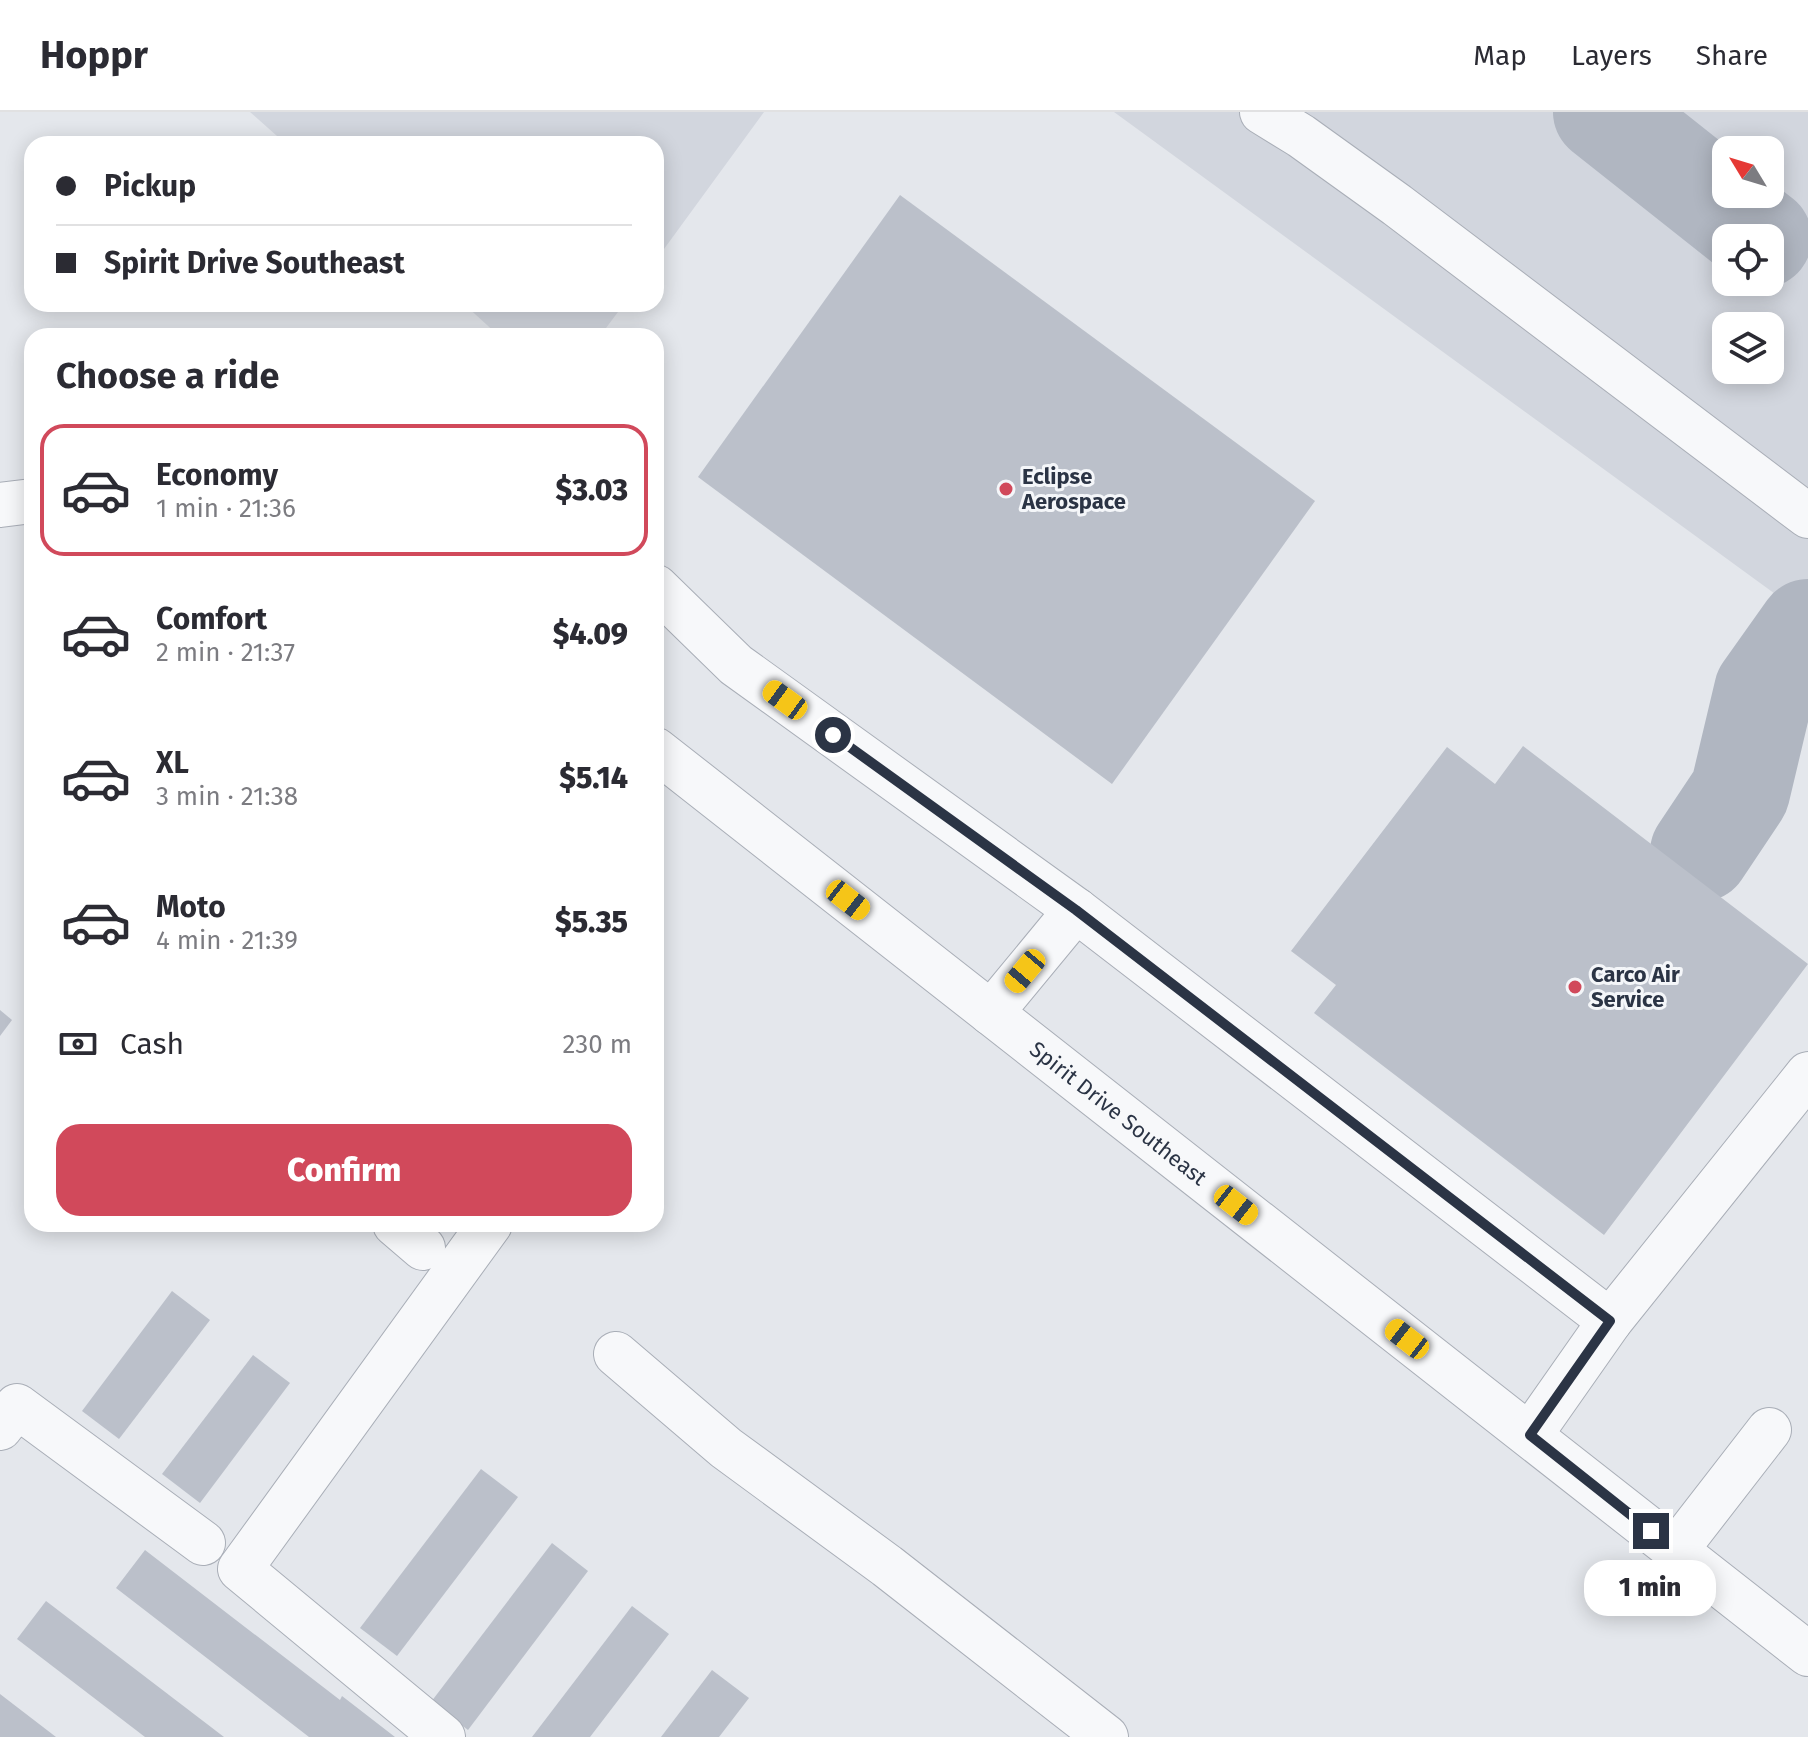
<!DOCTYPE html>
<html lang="en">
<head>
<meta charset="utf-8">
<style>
	body { margin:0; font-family:"Fira Sans",sans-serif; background:#f2f2f3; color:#2b2b33; height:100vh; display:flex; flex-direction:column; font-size:30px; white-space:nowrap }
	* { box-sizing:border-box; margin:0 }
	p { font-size:26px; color:#7c7c81 }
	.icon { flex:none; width:44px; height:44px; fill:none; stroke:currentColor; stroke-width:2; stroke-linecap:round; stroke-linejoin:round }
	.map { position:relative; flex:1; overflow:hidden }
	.drawer { position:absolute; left:24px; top:216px; width:640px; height:904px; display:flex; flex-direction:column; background:#fff; border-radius:24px; box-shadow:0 4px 20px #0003 }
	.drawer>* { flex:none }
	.hud { position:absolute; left:24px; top:24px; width:640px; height:176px; border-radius:24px; box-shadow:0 4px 20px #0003; display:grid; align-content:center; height:176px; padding:0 32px; background:#fff }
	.needle { width:52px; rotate:308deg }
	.tools { position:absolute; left:1712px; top:24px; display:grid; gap:16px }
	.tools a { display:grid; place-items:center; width:72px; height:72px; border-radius:16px; background:#fff; box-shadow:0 4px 20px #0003; font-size:40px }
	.end { position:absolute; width:36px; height:36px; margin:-18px; border:10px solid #2b3445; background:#fff; box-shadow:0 0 0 4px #fff }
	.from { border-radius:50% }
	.bubble { position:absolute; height:56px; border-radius:24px; background:#fff; box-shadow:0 4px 20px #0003; font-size:26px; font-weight:800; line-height:56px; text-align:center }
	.car { position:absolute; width:24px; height:48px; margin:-24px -12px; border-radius:10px; box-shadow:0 0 6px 2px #0007; background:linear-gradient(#f5c518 24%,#345 0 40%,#f5c518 0 76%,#345 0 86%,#f5c518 0) }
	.hud b { display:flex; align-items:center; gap:28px; height:76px; font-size:30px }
	.hud b+b { border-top:2px solid #e1e1e2 }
	.hud i { width:20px; height:20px; background:#2b2b33 }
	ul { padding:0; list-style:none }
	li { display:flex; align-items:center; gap:24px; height:132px; margin:0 16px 12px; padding:0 16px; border:4px solid transparent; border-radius:24px }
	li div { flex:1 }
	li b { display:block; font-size:30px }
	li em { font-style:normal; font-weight:800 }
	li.current { border-color:#d1495b }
	li>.icon { width:72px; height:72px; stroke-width:1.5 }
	h2 { padding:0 32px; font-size:36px; line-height:96px }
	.pay { display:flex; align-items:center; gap:20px; height:88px; padding:0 32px; font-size:30px }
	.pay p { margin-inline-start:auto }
	.cta { display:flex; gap:16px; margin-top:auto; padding:16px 32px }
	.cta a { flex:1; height:92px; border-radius:24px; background:#d1495b; color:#fff; font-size:32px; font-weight:800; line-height:92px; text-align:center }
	header { display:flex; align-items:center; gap:48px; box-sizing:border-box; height:112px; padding:0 40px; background:#fff; border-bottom:2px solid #e1e1e2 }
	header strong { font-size:38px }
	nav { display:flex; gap:44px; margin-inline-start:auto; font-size:28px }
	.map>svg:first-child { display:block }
	.built { fill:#d2d6de; fill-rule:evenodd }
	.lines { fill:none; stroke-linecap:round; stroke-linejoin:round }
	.taxiway { stroke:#b0b6c1; stroke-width:100 }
	.building { fill:#bbc0ca }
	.minor-casing { stroke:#a9aeb7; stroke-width:46 }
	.minor { stroke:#f7f8fa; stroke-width:44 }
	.route { stroke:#2b3445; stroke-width:10 }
	.poi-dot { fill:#d1495b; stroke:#f4f6f9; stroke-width:3 }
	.labels { text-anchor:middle; stroke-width:6; stroke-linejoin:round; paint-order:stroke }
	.poi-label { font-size:22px; font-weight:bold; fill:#2b3445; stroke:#f4f6f9; text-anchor:start }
	.street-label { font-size:22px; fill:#2b3445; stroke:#f4f6f9 }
</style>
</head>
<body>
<header>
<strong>Hoppr</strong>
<nav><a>Map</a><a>Layers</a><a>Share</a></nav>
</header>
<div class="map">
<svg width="1808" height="1625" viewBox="0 0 1808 1625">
	<rect width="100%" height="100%" fill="#e4e7ec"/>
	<g class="built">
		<path d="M250 0H764L656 148V32H286Z"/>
		<path d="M1114 0H1808V506ZM1726 38H1770V82H1726ZM1726 126H1770V170H1726ZM1726 214H1770V258H1726Z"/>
		<path d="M464 192H624L600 224H499Z"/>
	</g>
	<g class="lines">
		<g class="taxiway">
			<path d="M1603 0 1762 126"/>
			<path d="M1700 740 1740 680 1764 579 1808 517"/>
		</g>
	</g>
	<g class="building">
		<path d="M900 83 1315 389 1112 672 698 365Z"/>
		<path d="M1523 634 1808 852 1604 1123 1314 901 1336 873 1291 839 1447 635 1495 672Z"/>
		<path d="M0 898 12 908 0 924Z"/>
		<path d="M172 1179 210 1208 119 1327 82 1299Z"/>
		<path d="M253 1243 290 1271 200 1391 162 1362Z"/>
		<path d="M481 1357 518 1385 397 1544 360 1516Z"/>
		<path d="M552 1431 588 1459 468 1618 431 1590Z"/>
		<path d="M145 1438 340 1588 342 1584 395 1625H309L116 1476Z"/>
		<path d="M46 1489 224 1625H145L17 1527Z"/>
		<path d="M632 1494 669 1522 590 1625H532Z"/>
		<path d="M712 1558 749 1586 719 1625H661Z"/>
		<path d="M0 1582 56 1625H0Z"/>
	</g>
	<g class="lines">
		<defs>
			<g id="minor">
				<path d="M1262 0 1301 24 1397 93 1808 404"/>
				<path d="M0 393 32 389"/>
				<path d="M656 475 736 553 1076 798 1610 1209"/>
				<path id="s1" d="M656 638 1808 1542"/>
				<path d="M991 901 1076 798"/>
				<path d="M395 1112 423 1136"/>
				<path d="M616 1242 726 1336 887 1454 1106 1625"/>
				<path d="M0 1316 17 1294 203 1431"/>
				<path d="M1530 1323 1610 1209 1808 962"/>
				<path d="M1676 1438 1769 1318"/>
				<path d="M443 1625 240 1457 490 1112"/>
			</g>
		</defs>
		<use href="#minor" class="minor-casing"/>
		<use href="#minor" class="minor"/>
	</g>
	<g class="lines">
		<path class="route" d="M833 623 1076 798 1610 1209 1530 1323 1651 1419"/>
	</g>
	<g class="poi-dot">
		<circle cx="1006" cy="377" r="8"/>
		<circle cx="1575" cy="875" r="8"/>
	</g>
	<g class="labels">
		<g class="poi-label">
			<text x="1022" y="372">Eclipse<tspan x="1022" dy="25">Aerospace</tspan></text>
			<text x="1591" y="870">Carco Air<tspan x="1591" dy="25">Service</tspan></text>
		</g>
		<g class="street-label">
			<text dy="8" stroke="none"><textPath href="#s1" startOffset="588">Spirit Drive Southeast</textPath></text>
		</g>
	</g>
</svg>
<div class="tools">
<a><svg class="needle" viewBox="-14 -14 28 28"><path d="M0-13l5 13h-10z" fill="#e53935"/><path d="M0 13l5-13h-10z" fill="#7c7c81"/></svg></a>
<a><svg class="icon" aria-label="locate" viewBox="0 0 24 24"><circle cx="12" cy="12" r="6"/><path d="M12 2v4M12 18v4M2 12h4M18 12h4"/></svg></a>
<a><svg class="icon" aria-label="layers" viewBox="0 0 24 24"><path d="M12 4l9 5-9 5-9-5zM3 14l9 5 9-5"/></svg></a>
</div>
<i class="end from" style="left:833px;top:623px"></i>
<i class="end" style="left:1651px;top:1419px"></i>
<div class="bubble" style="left:1584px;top:1448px;width:132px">1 min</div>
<i class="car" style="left:785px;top:588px;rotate:306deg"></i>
<i class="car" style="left:848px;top:788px;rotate:128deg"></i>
<i class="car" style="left:1025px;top:859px;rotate:220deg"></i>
<i class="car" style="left:1236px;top:1093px;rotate:128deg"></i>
<i class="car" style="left:1407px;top:1227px;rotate:308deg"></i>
<div class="hud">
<b><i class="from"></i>Pickup</b>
<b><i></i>Spirit Drive Southeast</b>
</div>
<section class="drawer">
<h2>Choose a ride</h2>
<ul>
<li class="current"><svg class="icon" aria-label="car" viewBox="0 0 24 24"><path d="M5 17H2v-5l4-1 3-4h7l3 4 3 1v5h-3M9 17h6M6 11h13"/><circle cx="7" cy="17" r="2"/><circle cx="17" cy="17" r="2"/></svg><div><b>Economy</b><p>1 min · 21:36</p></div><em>$3.03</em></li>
<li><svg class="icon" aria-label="car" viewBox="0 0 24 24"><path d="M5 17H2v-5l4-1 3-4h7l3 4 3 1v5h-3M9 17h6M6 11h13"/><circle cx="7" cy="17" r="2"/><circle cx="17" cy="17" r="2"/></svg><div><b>Comfort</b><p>2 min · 21:37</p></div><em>$4.09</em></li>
<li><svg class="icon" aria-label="car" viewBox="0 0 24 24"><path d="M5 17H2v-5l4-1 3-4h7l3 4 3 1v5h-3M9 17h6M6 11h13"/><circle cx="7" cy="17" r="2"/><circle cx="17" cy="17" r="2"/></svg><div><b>XL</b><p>3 min · 21:38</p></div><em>$5.14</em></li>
<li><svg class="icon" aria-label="car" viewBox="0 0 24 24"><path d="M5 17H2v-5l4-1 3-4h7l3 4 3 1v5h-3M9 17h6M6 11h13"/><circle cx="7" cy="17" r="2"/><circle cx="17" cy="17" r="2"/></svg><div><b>Moto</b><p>4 min · 21:39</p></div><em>$5.35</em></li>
</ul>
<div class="pay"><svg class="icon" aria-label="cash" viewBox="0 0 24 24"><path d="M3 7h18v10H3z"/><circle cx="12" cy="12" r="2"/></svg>Cash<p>230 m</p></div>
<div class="cta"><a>Confirm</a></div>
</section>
</div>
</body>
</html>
